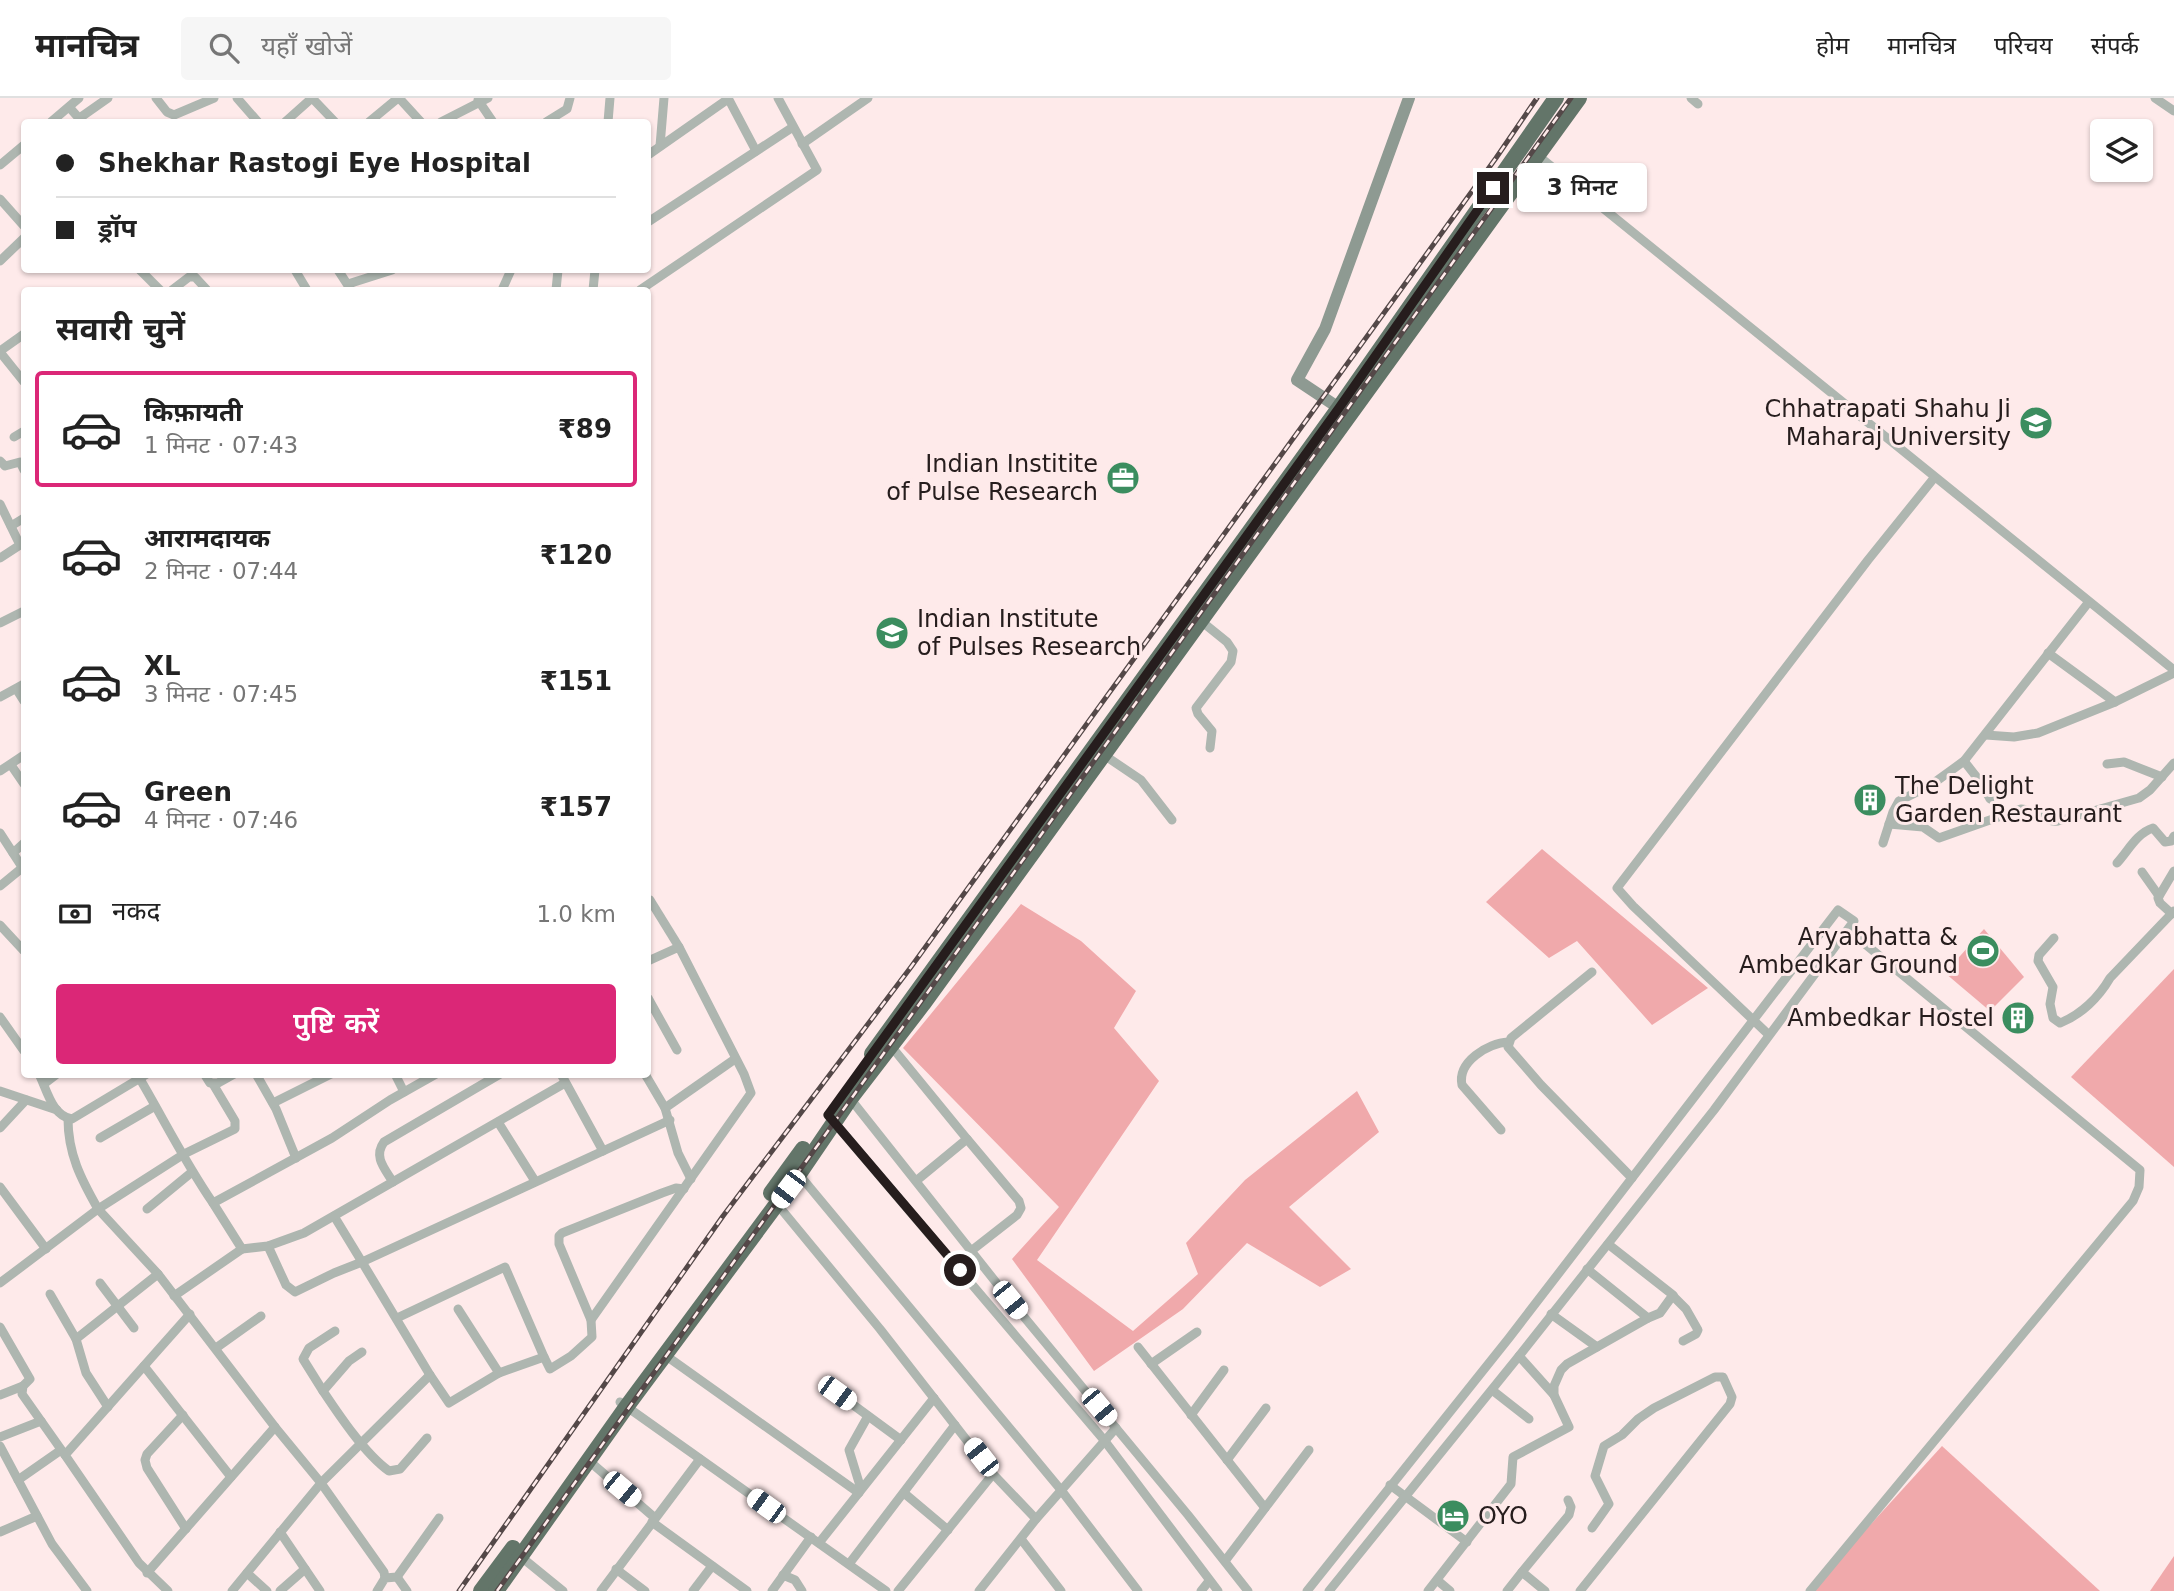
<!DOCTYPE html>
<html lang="hi">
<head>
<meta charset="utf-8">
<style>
	body { margin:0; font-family:"DejaVu Sans","Noto Sans Devanagari",sans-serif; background:#f6f6f6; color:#222; height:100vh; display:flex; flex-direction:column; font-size:26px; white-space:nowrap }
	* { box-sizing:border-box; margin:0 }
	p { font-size:23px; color:#767676 }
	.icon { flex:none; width:38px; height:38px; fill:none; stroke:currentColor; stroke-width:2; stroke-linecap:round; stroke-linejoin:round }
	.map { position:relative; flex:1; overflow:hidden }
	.side { position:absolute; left:21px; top:189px; width:630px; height:791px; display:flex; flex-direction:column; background:#fff; border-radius:7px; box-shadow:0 2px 5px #0004 }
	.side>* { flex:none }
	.banner { position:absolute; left:21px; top:21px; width:630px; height:154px; border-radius:7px; box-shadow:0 2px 5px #0004; display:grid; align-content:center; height:154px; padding:0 35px; background:#fff }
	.tools { position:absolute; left:2090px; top:21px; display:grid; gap:14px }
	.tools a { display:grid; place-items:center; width:63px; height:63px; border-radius:7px; background:#fff; box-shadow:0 2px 5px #0004; font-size:35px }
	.end { position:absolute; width:32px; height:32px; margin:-16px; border:9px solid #261d1d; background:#fff; box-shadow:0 0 0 4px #fff }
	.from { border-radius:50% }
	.bubble { position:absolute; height:49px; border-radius:7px; background:#fff; box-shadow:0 2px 5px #0004; font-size:23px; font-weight:600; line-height:49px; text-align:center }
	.car { position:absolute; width:21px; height:42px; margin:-21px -10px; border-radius:9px; box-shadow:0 0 5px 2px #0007; background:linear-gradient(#fff 24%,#345 0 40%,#fff 0 76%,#345 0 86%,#fff 0) }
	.banner b { display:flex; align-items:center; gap:24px; height:66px; font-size:26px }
	.banner b+b { border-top:2px solid #e0e0e0 }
	.banner i { width:18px; height:18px; background:#222 }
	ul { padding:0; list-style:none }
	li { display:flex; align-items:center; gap:21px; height:116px; margin:0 14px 10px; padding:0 21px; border:4px solid transparent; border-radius:7px }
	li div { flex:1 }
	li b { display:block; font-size:26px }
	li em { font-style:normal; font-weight:600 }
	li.current { border-color:#db2777 }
	li>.icon { width:63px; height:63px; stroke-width:1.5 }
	h2 { padding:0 35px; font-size:32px; line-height:84px }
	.pay { display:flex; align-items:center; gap:18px; height:77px; padding:0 35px; font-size:26px }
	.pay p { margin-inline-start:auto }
	.button { display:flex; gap:14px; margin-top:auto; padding:14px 35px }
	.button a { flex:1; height:80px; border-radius:7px; background:#db2777; color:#fff; font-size:28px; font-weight:600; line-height:80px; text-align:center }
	header { display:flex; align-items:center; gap:42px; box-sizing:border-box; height:98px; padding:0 35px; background:#fff; border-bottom:2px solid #e0e0e0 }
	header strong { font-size:33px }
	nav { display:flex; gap:38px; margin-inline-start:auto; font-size:24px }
	.search { width:490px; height:63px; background:#f6f6f6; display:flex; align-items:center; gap:18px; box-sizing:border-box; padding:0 24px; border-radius:7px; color:#767676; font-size:26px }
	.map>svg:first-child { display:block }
	.green { fill:#f0a9ab }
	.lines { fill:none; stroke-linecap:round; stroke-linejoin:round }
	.street { stroke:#aeb6b0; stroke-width:9 }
	.secondary { stroke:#8e9a92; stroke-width:12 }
	.highway { stroke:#637569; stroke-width:16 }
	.rail-casing { stroke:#544848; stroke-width:5 }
	.rail { stroke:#feeaea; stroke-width:2.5; stroke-dasharray:8; stroke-linecap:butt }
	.route { stroke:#261d1d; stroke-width:9 }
	.labels { text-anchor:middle; stroke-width:6; stroke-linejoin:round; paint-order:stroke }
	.poi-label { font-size:24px; fill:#261d1d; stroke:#feeaea; text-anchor:end }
</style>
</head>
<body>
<header>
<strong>मानचित्र</strong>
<div class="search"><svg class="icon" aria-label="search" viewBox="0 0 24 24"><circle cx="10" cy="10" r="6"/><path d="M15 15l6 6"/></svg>यहाँ खोजें</div>
<nav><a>होम</a><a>मानचित्र</a><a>परिचय</a><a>संपर्क</a></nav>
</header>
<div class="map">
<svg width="2174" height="1493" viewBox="0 0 2174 1493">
	<rect width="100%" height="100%" fill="#feeaea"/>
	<g class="green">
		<path d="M1542 751 1708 890 1652 927 1577 843 1549 860 1486 804Z"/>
		<path d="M1021 806 1081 843 1136 893 1114 930 1159 983 1037 1162 1133 1233 1198 1176 1186 1145 1245 1082 1357 993 1379 1034 1289 1109 1351 1171 1320 1189 1247 1145 1183 1211 1094 1273 1012 1161 1059 1109 903 950Z"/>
		<path d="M1984 831 2024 879 1990 913 1945 875Z"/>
		<path d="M2174 871V1069L2071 979Z"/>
		<path d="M1942 1348 2100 1493H1810Z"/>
		<path d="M2174 1458V1493H2150Z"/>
	</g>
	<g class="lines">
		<g class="street">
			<path d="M156 0 167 14 174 17 214 0"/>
			<path d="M237 0 258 24"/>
			<path d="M312 0 335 24"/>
			<path d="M399 0 421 24"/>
			<path d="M728 0 756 53"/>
			<path d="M1691 0 1698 6"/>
			<path d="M2155 0 2174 13"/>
			<path d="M478 2 493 24"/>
			<path d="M69 9 77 18 81 19 108 0"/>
			<path d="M51 24 79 0"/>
			<path d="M285 24 312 0"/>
			<path d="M369 24 398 0"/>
			<path d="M441 24 488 0"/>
			<path d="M546 24 567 11 570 0"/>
			<path d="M608 24 610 0"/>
			<path d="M802 46 868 0"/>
			<path d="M660 48 664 0"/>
			<path d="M1536 56 2174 572"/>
			<path d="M648 57 728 1"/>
			<path d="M0 67 24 47"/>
			<path d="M0 101 24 128"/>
			<path d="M648 124 793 29"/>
			<path d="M0 163 24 140"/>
			<path d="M140 172 160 192"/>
			<path d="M295 172 307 192"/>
			<path d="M338 172 351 192"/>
			<path d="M348 186 392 172"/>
			<path d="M172 192 189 179H195L207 192"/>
			<path d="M502 192 511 172"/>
			<path d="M556 192 558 172"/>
			<path d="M593 192 595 172"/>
			<path d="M640 192 817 72 778 0"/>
			<path d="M0 253 24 236"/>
			<path d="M0 254 24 284"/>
			<path d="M14 339 24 333"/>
			<path d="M0 363 5 368 20 364 24 372"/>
			<path d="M0 406 20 447 0 460"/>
			<path d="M11 428 24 420"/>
			<path d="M1201 523 1227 544 1233 553 1231 564 1196 610 1198 616 1212 633 1210 650"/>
			<path d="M0 525 24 513"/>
			<path d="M2048 555 2115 604"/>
			<path d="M17 592 24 603"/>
			<path d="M0 599 24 586"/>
			<path d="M1986 637 2014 639 2038 635 2115 604 2174 575"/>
			<path d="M1104 657 1141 682 1172 722"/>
			<path d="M1964 663 1982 686 1990 701"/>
			<path d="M2107 666 2124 664 2162 679"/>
			<path d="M11 667 24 686"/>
			<path d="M0 673 24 657"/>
			<path d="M1889 726 1923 729 1939 740 2021 711C2036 711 2044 725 2058 723L2139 700 2150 692 2174 665"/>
			<path d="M0 735 24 772"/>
			<path d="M1883 745 1893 714 1899 703 1931 687 1964 663 2088 505"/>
			<path d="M13 755 24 745"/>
			<path d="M2117 765C2128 753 2137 735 2153 730L2165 744 2171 743 2174 738"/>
			<path d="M2142 774 2159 798"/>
			<path d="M0 788 22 770"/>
			<path d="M650 802 679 849"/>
			<path d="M2172 816 2160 805 2158 800 2174 773"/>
			<path d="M0 827 24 853"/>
			<path d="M2054 840 2039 857 2038 863 2053 889 2050 906 2053 920 2060 925C2081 917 2099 899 2110 880L2174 813"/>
			<path d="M1592 874 1511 940 1508 949 1541 987 1632 1080"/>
			<path d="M648 900 677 952"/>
			<path d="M0 919 24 953"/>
			<path d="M1769 937 1633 808 1617 790 1868 462 1934 380"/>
			<path d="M891 948 967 1041 916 1083"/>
			<path d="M39 976C47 992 52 1018 72 1021L147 976"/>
			<path d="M256 976 276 1011 296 1060"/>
			<path d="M395 976 404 994"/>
			<path d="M561 976 603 1053 670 1022"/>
			<path d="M645 976 665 1010 678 1055 691 1081"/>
			<path d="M205 977 210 985H218L234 976"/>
			<path d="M140 981C164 1022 186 1066 213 1105"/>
			<path d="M44 986 57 976"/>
			<path d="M0 993 57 1012"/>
			<path d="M845 994 1010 1202 1188 1417 1248 1493"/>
			<path d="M273 1005 331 976"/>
			<path d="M665 1010 735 961"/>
			<path d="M828 1017 1104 1342 1218 1493"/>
			<path d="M68 1021C68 1056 81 1081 98 1111L184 1056 235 1031V1023L213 986"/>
			<path d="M498 1024 535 1083"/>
			<path d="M0 1030 26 1002"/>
			<path d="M1501 1032 1462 987C1457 964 1488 945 1508 944"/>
			<path d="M100 1040 155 1008"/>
			<path d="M967 1041 1019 1103 1021 1110 1017 1117 971 1153"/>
			<path d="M603 1053 362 1164 430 1277 449 1305 499 1275 544 1259 550 1271 571 1258 592 1239 591 1222 559 1146V1138L562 1135 662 1095 676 1090 684 1091"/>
			<path d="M797 1074 1061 1392 1138 1493"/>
			<path d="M393 1084C385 1071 373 1059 384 1044L500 976"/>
			<path d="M0 1089 46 1151"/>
			<path d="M777 1106 880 1231 993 1376 1036 1421"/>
			<path d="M147 1111 192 1074"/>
			<path d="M1608 1146 1673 1197 1660 1215 1648 1220"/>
			<path d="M268 1148 286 1187 295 1194 334 1175 362 1164 334 1118"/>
			<path d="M242 1151 268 1148 304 1135 565 985"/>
			<path d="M0 1185 98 1111 158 1176 275 1329 321 1385 232 1493"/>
			<path d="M100 1185 134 1230"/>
			<path d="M50 1196 76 1241"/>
			<path d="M174 1198 242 1151 213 1105 332 1040 390 1002 436 976"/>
			<path d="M1674 1199 1686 1211 1698 1232 1696 1236 1683 1243"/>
			<path d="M458 1211 499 1275"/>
			<path d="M1551 1216 1597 1249"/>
			<path d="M397 1220 505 1169 544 1259"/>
			<path d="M591 1222 751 995 744 976 679 849 648 863"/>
			<path d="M0 1229 30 1281 23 1288 22 1296 65 1357"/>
			<path d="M1138 1249 1265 1410"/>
			<path d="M216 1250 261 1218"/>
			<path d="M362 1254 349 1263 323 1293C339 1317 365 1356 389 1373L400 1371 427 1340"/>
			<path d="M665 1257 859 1395"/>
			<path d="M1519 1258 1554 1297"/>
			<path d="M1151 1266 1197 1234"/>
			<path d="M144 1268 231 1379"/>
			<path d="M1492 1292 1529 1321"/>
			<path d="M323 1293 303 1261 309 1250 335 1233"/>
			<path d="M837 1295 901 1342"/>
			<path d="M0 1297 23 1288"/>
			<path d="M620 1304 886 1493"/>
			<path d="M108 1309 86 1275 76 1241 158 1176"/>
			<path d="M183 1317 147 1356 145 1362 147 1370 186 1431"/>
			<path d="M1191 1317 1224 1272"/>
			<path d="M0 1339 41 1323"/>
			<path d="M0 1348 52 1446 87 1493"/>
			<path d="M588 1362 655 1420"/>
			<path d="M1227 1362 1266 1310"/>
			<path d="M18 1382 61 1352"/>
			<path d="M1390 1387 1467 1444"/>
			<path d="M861 1391 849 1352 868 1318"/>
			<path d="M904 1395 948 1432"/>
			<path d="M652 1424 747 1493"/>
			<path d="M0 1434 37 1418"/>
			<path d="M280 1434 320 1493"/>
			<path d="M1021 1441 1061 1493"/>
			<path d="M819 1445 934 1300"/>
			<path d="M520 1458 563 1493"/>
			<path d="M1225 1463 1309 1352"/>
			<path d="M849 1466 955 1327"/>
			<path d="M616 1471 645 1493"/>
			<path d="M1522 1474 1569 1417 1571 1409 1568 1402"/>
			<path d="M147 1475 275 1329"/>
			<path d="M247 1475 267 1493"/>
			<path d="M783 1477 795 1482 802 1493"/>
			<path d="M397 1479 407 1493"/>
			<path d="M385 1480 384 1474 321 1385 430 1277"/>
			<path d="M1437 1482 1450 1493"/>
			<path d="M168 1493 139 1465 65 1357 190 1216"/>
			<path d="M280 1493 305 1471"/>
			<path d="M377 1493 385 1480 397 1479 439 1420"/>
			<path d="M601 1493 700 1361"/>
			<path d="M693 1493 712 1468"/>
			<path d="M772 1493 811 1439"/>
			<path d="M898 1493 993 1376"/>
			<path d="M979 1493 1036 1421 1116 1330"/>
			<path d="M1201 1493 1209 1483"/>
			<path d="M1307 1493 1509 1240 1838 812 1854 823 1714 1012 1519 1258 1329 1493"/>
			<path d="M1428 1493 1511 1386 1513 1359 1569 1329 1554 1297V1288L1561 1272 1567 1266 1648 1220 1587 1171"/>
			<path d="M1507 1493 1522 1474 1545 1493"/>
			<path d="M1580 1493 1730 1306 1732 1299 1723 1279H1715L1654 1310 1638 1321 1622 1337 1604 1348 1595 1378 1609 1406 1592 1430"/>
			<path d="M1810 1493 2133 1103 2139 1089 2140 1072 1848 832"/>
		</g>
		<path class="secondary" d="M1339 310 1297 282 1325 231 1409 0"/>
		<g class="highway">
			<path d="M872 956 1339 310 1556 0"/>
			<path d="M771 1095 803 1051"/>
			<path d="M481 1493 513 1450"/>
			<path d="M496 1493 627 1308 799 1076 850 1001 923 906 1579 0"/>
		</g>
		<defs>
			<g id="rail">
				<path d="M459 1493 723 1118 911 869 1496 60 1537 0"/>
				<path d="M497 1493 1571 0"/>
			</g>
		</defs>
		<use href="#rail" class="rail-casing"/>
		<use href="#rail" class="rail"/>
	</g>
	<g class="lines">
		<path class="route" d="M960 1172 828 1017 1339 310 1493 90"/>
	</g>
	<defs>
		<symbol id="university-disc" viewBox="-11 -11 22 22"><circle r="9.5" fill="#3b8d5f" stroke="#feeaea"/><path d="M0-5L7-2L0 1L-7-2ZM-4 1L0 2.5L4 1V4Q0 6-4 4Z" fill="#fff"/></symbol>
		<symbol id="office-disc" viewBox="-11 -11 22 22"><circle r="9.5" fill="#3b8d5f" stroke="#feeaea"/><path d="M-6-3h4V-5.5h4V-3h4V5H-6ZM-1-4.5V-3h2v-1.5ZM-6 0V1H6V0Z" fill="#fff"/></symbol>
		<symbol id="building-disc" viewBox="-11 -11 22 22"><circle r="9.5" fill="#3b8d5f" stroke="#feeaea"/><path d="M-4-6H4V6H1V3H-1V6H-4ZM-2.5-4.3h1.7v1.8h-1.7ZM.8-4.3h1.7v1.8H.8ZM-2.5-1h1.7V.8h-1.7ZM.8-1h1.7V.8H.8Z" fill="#fff"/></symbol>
		<symbol id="stadium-disc" viewBox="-11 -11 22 22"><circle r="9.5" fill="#3b8d5f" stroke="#feeaea"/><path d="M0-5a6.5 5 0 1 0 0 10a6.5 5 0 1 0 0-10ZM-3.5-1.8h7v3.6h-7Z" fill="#fff"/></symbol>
		<symbol id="hotel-disc" viewBox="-11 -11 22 22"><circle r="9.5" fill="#3b8d5f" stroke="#feeaea"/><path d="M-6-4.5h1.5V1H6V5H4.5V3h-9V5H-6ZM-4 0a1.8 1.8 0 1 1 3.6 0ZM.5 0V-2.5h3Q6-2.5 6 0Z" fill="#fff"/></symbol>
	</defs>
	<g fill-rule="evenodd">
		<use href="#university-disc" x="2017" y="306" width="38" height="38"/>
		<use href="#office-disc" x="1104" y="361" width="38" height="38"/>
		<use href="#university-disc" x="873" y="516" width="38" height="38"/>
		<use href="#building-disc" x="1851" y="683" width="38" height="38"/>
		<use href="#stadium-disc" x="1964" y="834" width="38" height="38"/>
		<use href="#building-disc" x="1999" y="901" width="38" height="38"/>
		<use href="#hotel-disc" x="1434" y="1399" width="38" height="38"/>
	</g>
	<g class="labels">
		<g class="poi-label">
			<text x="2011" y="319">Chhatrapati Shahu Ji<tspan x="2011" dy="28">Maharaj University</tspan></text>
			<text x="1098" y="374">Indian Institite<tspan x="1098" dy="28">of Pulse Research</tspan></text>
			<text x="917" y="529" text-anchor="start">Indian Institute<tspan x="917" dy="28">of Pulses Research</tspan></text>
			<text x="1895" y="696" text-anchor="start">The Delight<tspan x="1895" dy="28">Garden Restaurant</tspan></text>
			<text x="1958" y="847">Aryabhatta &amp;<tspan x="1958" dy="28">Ambedkar Ground</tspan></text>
			<text x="1994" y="928">Ambedkar Hostel</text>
			<text x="1478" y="1426" text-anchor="start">OYO</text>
		</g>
	</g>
</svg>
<div class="tools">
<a><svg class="icon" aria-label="layers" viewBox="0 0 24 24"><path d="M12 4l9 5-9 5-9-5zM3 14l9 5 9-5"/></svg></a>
</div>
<i class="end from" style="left:960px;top:1172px"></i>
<i class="end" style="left:1493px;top:90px"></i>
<div class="bubble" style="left:1517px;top:65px;width:130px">3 मिनट</div>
<i class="car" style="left:788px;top:1091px;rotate:217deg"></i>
<i class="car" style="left:1010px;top:1202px;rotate:141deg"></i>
<i class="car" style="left:837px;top:1295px;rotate:126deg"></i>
<i class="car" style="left:1099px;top:1309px;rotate:140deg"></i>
<i class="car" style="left:981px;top:1359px;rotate:322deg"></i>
<i class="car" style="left:622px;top:1391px;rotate:130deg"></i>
<i class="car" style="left:766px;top:1408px;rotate:306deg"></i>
<div class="banner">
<b><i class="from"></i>Shekhar Rastogi Eye Hospital</b>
<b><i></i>ड्रॉप</b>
</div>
<section class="side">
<h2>सवारी चुनें</h2>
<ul>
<li class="current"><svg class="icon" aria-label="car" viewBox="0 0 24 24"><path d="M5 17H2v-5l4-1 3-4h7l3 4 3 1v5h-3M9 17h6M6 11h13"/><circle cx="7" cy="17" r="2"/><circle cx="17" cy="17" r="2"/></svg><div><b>किफ़ायती</b><p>1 मिनट · 07:43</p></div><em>₹89</em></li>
<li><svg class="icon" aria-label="car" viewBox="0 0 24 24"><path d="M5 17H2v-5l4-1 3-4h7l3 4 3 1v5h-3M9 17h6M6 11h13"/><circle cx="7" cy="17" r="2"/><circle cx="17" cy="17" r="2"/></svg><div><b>आरामदायक</b><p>2 मिनट · 07:44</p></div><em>₹120</em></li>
<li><svg class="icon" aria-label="car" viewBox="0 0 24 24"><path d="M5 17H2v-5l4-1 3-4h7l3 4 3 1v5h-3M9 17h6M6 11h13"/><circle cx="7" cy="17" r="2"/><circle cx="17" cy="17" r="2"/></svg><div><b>XL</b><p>3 मिनट · 07:45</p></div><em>₹151</em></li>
<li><svg class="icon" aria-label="car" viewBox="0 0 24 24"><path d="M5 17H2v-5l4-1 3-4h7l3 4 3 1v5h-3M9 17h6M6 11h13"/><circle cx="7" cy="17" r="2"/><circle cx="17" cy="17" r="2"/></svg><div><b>Green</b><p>4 मिनट · 07:46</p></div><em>₹157</em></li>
</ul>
<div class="pay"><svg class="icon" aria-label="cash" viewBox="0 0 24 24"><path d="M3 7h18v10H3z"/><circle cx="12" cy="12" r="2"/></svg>नकद<p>1.0 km</p></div>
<div class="button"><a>पुष्टि करें</a></div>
</section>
</div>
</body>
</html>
